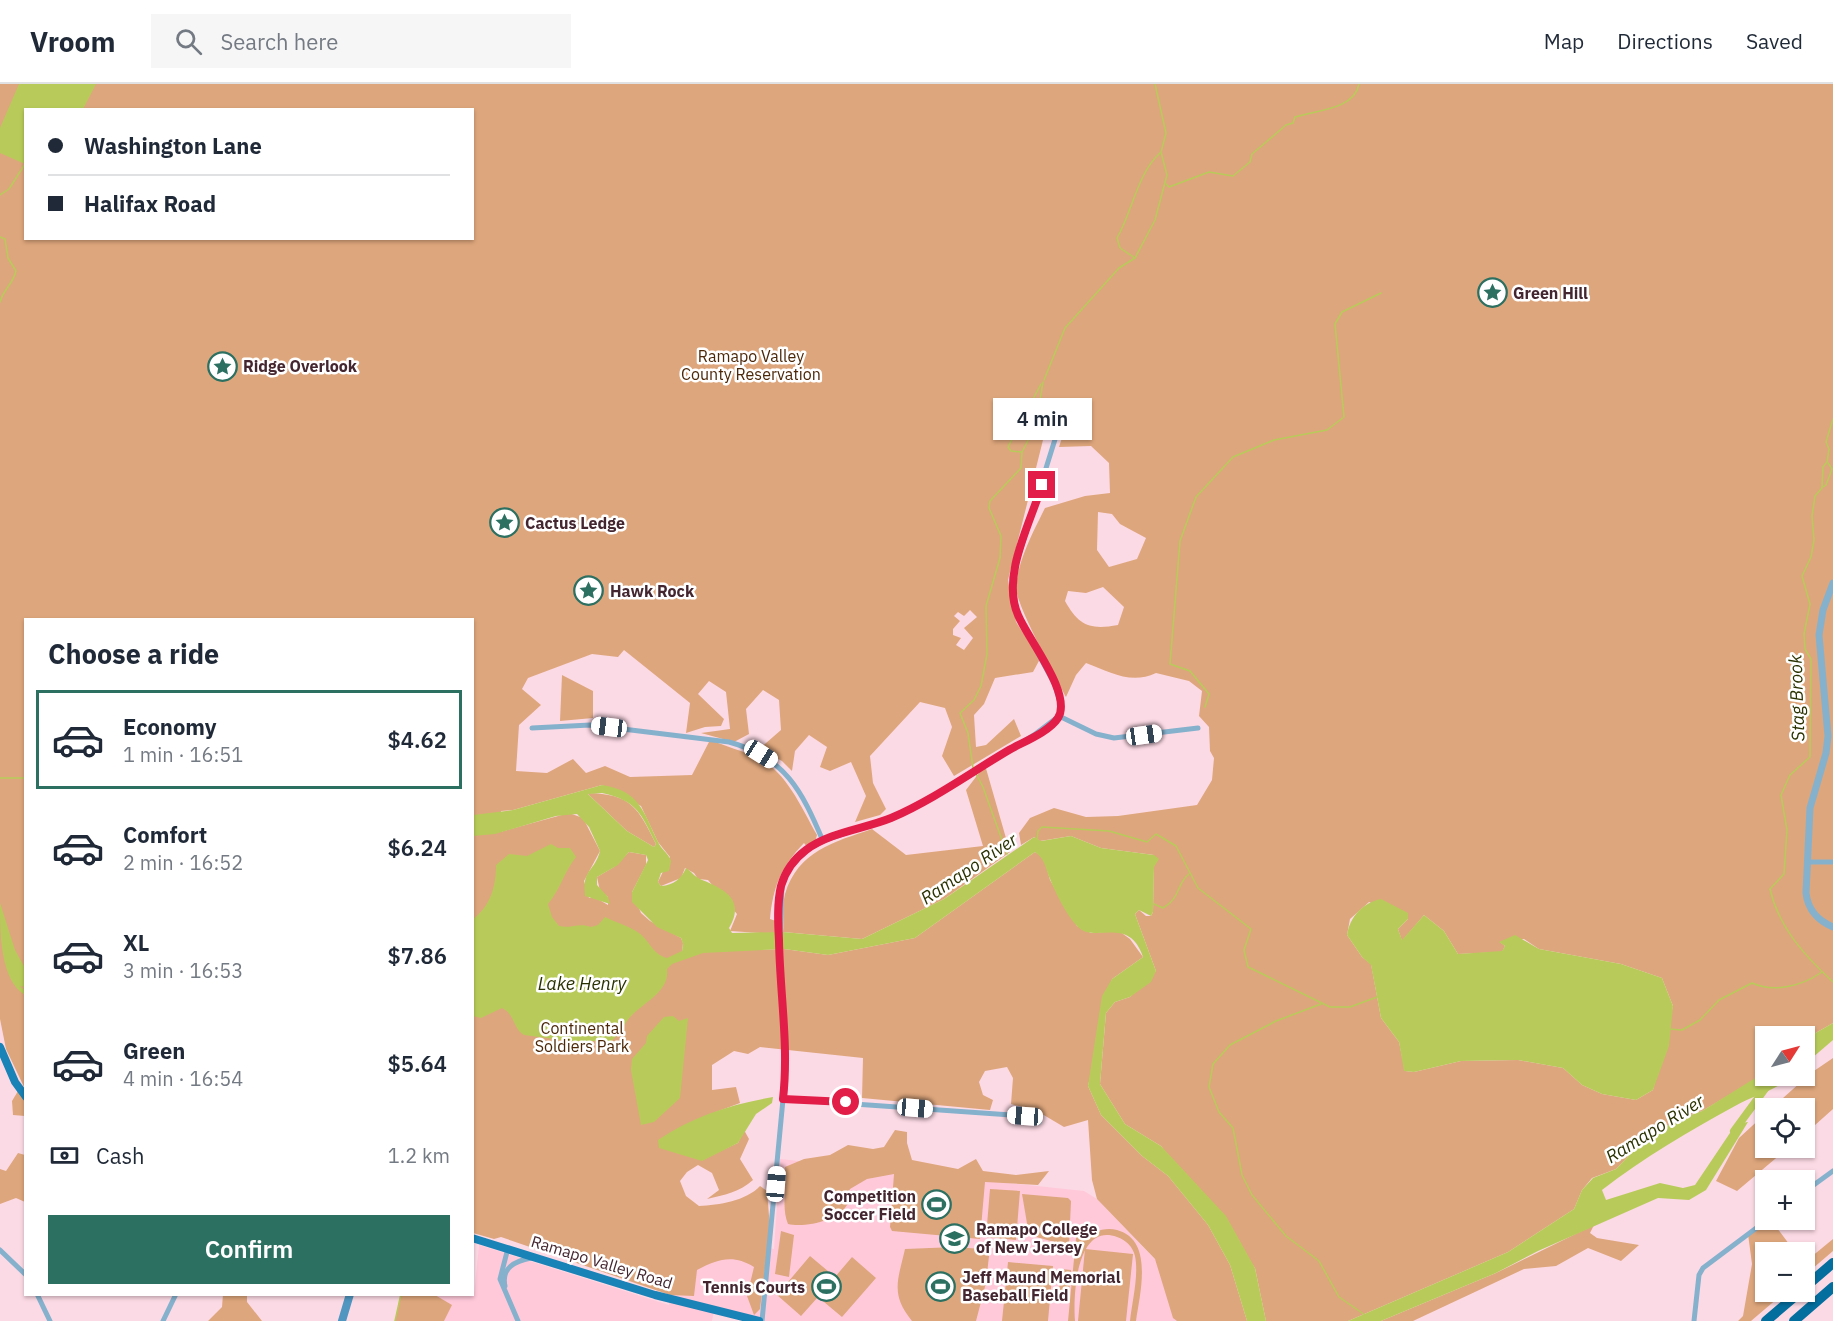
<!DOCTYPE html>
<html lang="en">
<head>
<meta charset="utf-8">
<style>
	body { margin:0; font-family:"IBM Plex Sans",sans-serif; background:#f6f6f7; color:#1f2937; height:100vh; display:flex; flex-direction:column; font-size:22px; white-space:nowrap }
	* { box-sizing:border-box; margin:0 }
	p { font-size:20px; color:#747a83 }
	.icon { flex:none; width:33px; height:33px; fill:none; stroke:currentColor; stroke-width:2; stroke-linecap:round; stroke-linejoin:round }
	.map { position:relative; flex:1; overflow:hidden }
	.side { position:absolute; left:24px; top:534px; width:450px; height:678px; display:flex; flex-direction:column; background:#fff; border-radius:0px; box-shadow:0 2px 4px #0004 }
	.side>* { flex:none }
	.banner { position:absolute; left:24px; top:24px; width:450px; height:132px; border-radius:0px; box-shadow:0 2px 4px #0004; display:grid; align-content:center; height:132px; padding:0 24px; background:#fff }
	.needle { width:39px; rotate:54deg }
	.tools { position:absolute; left:1755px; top:942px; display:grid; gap:12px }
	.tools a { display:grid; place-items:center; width:60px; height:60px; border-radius:0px; background:#fff; box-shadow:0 2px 4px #0004; font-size:30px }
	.end { position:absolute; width:27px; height:27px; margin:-14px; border:8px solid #e11d48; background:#fff; box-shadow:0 0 0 3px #fff }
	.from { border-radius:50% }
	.bubble { position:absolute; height:42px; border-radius:0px; background:#fff; box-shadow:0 2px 4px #0004; font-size:20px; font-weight:600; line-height:42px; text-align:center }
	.car { position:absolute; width:18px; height:36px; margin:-18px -9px; border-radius:8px; box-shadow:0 0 4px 2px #0007; background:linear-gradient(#fff 24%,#345 0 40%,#fff 0 76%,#345 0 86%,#fff 0) }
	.banner b { display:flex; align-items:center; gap:21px; height:57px; font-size:22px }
	.banner b+b { border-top:2px solid #e0e1e3 }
	.banner i { width:15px; height:15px; background:#1f2937 }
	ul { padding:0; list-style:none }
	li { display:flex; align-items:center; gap:18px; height:99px; margin:0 12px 9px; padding:0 12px; border:3px solid transparent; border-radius:0px }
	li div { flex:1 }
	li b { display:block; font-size:22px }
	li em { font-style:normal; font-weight:600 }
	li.on { border-color:#2c7062 }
	li>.icon { width:54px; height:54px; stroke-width:1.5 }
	h2 { padding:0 24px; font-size:27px; line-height:72px }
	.pay { display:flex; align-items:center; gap:15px; height:66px; padding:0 24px; font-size:22px }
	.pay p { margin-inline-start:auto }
	.primary-button { display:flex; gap:12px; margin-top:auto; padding:12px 24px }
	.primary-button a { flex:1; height:69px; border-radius:0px; background:#2c7062; color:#fff; font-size:24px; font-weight:600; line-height:69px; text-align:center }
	header { display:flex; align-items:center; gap:36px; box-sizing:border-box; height:84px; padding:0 30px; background:#fff; border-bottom:2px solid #e0e1e3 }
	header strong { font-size:28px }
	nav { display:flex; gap:33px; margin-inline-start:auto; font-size:21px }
	.search { width:420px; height:54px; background:#f6f6f7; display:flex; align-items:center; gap:15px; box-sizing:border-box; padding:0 21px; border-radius:0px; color:#747a83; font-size:22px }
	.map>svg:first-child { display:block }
	.built { fill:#ffc9da }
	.green { fill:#dea67c; fill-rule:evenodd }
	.water { fill:#b8cb5a; fill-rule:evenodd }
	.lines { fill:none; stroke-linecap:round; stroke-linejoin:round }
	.stream { stroke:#b8cb5a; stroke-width:1.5 }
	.river { stroke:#b8cb5a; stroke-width:8 }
	.minor { stroke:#85b1cd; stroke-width:5 }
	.tertiary { stroke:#85b1cd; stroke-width:7 }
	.secondary { stroke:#5096c0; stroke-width:8 }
	.primary { stroke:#1982b6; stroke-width:8 }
	.motorway { stroke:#046f9f; stroke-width:10 }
	.route { stroke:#e11d48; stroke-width:8 }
	.labels { text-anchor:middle; stroke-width:5; stroke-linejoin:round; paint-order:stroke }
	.poi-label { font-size:16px; font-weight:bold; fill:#442630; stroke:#fff; text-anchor:start }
	.park-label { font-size:16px; fill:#4c2809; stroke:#fff }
	.street-label { font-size:16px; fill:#442630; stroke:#fff }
	.water-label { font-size:18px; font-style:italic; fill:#2b3201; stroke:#fff }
</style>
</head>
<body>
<header>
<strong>Vroom</strong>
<div class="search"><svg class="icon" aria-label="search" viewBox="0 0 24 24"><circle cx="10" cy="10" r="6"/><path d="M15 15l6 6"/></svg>Search here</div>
<nav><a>Map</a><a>Directions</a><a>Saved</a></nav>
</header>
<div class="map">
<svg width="1833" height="1237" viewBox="0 0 1833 1237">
	<rect width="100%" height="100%" fill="#fcdae5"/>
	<path class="built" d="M780 1075 1084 1107 1097 1115 1214 1237H759L714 1227 712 1237H395L400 1211H474L479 1161 669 1221 675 1148 774 1165Z"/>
	<g class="green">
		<path d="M0 0H1833V939L1805 955 1804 952H1766L1765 988 1758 994 1702 1027 1675 1037 1642 1058 1616 1085 1592 1094 1582 1106 1574 1125 1508 1168 1348 1237H1266L1255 1184 1161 1062 1125 1040 1100 1000 1106 929 1115 918 1130 913 1156 887 1135 830 1139 826 1146 832H1151L1153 828 1154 771 1101 764 1071 752 1040 757 1034 753 1021 761 1019 749 1030 734 1054 724 1086 733 1118 732 1197 721 1212 696 1214 674 1210 667 1209 643 1199 632 1202 607 1189 597 1156 589C1131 601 1110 588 1086 579L1076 591 1066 613C1057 595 1015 519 1016 503 1018 476 1033 448 1045 424L1085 412 1110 409 1109 379 1091 362 1059 363 1069 332 1061 325 1047 340 1008 496 1016 538 1040 575 1033 588 995 594 984 620 974 631 976 663 986 661 1014 635 1021 652 954 692 942 672 952 643 945 624 920 618 870 672 873 699 886 725 880 731 855 738 866 712 851 678 830 687 820 683 827 663 809 651 795 667 792 687 782 677 759 665 781 646 779 616 763 606 746 625 749 650 734 658 701 649 730 645 726 608 709 597 698 610 724 635 721 642 705 643 686 649 690 619 624 566 618 573 592 570 528 594 522 605 541 621 519 641 516 687 547 689 573 675 586 689 605 682 630 693 692 691 710 656C725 662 743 667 758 674 787 688 802 725 817 751L815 758 807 763 804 759C781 783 773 803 770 835L776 837V850L730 847 737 830 708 796 698 795 694 789 685 784 681 794 661 802 658 798 670 773 658 758 641 722 602 701 513 726 501 727 500 748 569 729 583 734 600 767 584 797 589 814H596L608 821V813L600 807 597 793 614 783 629 768 646 771V781L632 808 641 829 650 837 681 854 683 859 682 868 784 865 828 871 915 854 1035 768 1044 774 1050 796 1077 842 1091 849 1119 847 1130 855 1143 873 1112 895 1088 1002 1101 1031 1142 1072 1168 1092 1208 1141 1230 1181 1247 1237H1177L1173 1234 1155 1175 1097 1115 1092 1096 1088 1036 1064 1043 1037 1027 1011 1020 1013 994 1007 983 985 987 979 998 983 1011 993 1016 990 1026 862 1014 863 974 760 963 748 970 734 967 712 981V1006L736 1003 740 1019 716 1028 722 1066 738 1059 744 1046 749 1055 740 1075 753 1096C740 1108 724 1111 707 1115L719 1106 712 1089 698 1081 687 1088 680 1097 686 1112 699 1122C719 1121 746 1117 760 1102L767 1107 770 1144 760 1225 754 1231 747 1212 754 1183C733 1170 718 1175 697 1186L694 1212 670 1211 501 1153 494 1155 473 1149 472 536H26L25 1005 6 965 0 935ZM26 26H472V154H26ZM1098 428 1112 430 1120 440 1146 454 1137 475 1109 483 1097 466ZM1103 503 1124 523 1118 541C1090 546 1079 542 1065 517L1068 507 1086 509ZM970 526 977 533 964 544 973 554 964 566 956 561 961 554 953 551V545L960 537 954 532 958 528 964 532ZM1369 818 1408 835 1398 845 1402 857 1424 831 1444 847 1458 870 1502 868 1505 862 1500 858 1524 855 1539 865 1621 880 1662 894 1673 922 1653 1006 1636 1016 1602 1010 1582 1001 1563 984 1518 976 1461 977 1414 988 1405 987 1399 958 1381 934 1371 880 1362 873 1347 851 1350 835Z"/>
		<path d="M562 591 593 607V634L560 637Z"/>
		<path d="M985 681 1010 768 944 815 862 855 783 848C784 837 782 822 785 810 798 767 834 758 872 745L906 771 983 762 966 706Z"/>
		<path d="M587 709C632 710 638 724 656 760L654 763 627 747Z"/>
		<path d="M1833 974V1025L1805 1050 1804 1024H1772L1811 989Z"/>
		<path d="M18 1007 25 1015V1032L13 1031 12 1017Z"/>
		<path d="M1765 1030 1766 1064H1788L1737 1107 1716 1097 1739 1054Z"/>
		<path d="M895 1046 907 1048V1059L912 1076 958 1085 976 1075 983 1087 1016 1091 1049 1087 1038 1101 985 1098 980 1155 892 1147 890 1143 894 1090 867 1095 850 1105C848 1109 849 1115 848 1119 840 1137 804 1144 788 1140 781 1124 787 1101 785 1083L804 1075 830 1071 848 1061 873 1065 884 1063Z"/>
		<path d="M18 1069 25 1071V1124V1118L16 1114 0 1120V1085L6 1087Z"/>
		<path d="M990 1105 1020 1107 1016 1156 986 1153Z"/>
		<path d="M1022 1110 1068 1114 1071 1117 1069 1162 1029 1151Z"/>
		<path d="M1766 1136H1771L1795 1168H1766V1208H1785L1751 1237H1738L1743 1232 1752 1180 1748 1150Z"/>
		<path d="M1594 1141 1590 1149 1597 1154 1639 1161 1621 1177 1588 1164 1556 1182 1524 1185 1413 1237H1381L1496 1189Z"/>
		<path d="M1077 1144H1083L1082 1156C1092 1148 1104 1143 1117 1146 1154 1156 1140 1209 1136 1237H1130C1132 1218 1139 1191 1135 1172 1133 1163 1126 1156 1117 1153 1076 1138 1073 1212 1075 1237H1068Z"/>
		<path d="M781 1147 794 1151 789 1193 775 1190Z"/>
		<path d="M1833 1155V1167L1805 1191V1178Z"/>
		<path d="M955 1163 982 1165 989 1172 986 1199 976 1237H912C890 1210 898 1196 905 1165Z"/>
		<path d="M1085 1165 1133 1170 1126 1237H1078Z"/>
		<path d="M810 1172 835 1193 852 1173 876 1194 842 1233 818 1213 801 1232 777 1211Z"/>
		<path d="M1008 1178 1053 1182 1048 1237H1002Z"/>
		<path d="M1061 1185 1071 1186 1069 1209 1059 1208Z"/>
		<path d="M223 1210 247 1211V1218L262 1237H208L222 1223Z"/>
		<path d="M401 1210 435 1211 452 1221 444 1237H395Z"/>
	</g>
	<g class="water">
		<path d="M19 0H96L83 25 26 26 25 80 0 69V44Z"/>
		<path d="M602 701C640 707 643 727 658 758 661 765 669 770 671 777L669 787 661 789 658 798 661 802C674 801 681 795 686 784 691 787 695 793 700 795 724 805 746 815 729 844L732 849 783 848 862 855 944 815 1034 753 1041 757 1071 752 1101 764 1154 771 1159 775 1154 783 1153 828 1151 832 1139 826 1135 830 1156 887 1151 898 1130 913 1115 918 1106 929 1100 1000 1125 1040 1161 1062 1226 1132 1255 1184 1266 1237H1247L1230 1181 1208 1141 1168 1092 1142 1072 1101 1031 1088 1002 1102 912 1112 895 1143 873C1129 831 1095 860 1078 843 1067 832 1056 810 1050 795 1045 784 1046 776 1035 768L915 854 828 871 784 865 703 869 672 880 667 885C670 907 645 918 632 931 624 939 621 950 611 957H569L524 951C513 945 515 930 502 924L481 934 473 932 472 836C491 822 496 802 496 781L509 770 527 772 551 760 558 764H570L576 773C564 788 560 806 548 820L552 833 559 842C571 845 579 838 591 843L598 841 605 833C615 838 629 842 639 849 650 857 652 870 667 874L682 867 683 860 681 854 657 843 632 818V808L648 776 646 771 629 768 618 781 597 793V801L608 813 610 820 585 812C582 784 594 789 600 767L589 743 577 730 556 732 495 750 473 752V731L513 726ZM602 709C638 717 641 730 656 760L654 763 627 747 588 710Z"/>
		<path d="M1381 815 1408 829V835L1398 845 1402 856 1424 831 1444 847 1458 870 1502 867 1505 862 1499 858 1515 851 1539 865 1621 880 1662 894 1673 922 1669 962 1653 1006 1636 1016 1602 1010 1582 1001 1563 984 1518 976 1461 977 1414 988 1404 987 1399 958 1381 934 1371 881 1362 873 1347 851C1350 833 1362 819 1381 815Z"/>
		<path d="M0 819 15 866 25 884V903L19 902 25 906V911C0 896 0 848 0 819Z"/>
		<path d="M673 932 679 937 688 934 680 1014 654 1038 641 1041 631 986 632 975 646 959 647 952 664 933Z"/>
		<path d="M1833 939V956L1805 980V955Z"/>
		<path d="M1765 988 1766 992H1792C1775 1007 1754 1011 1735 1022 1689 1047 1643 1074 1602 1106L1606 1116 1660 1099 1683 1104 1695 1101 1736 1040 1748 1038 1706 1106 1689 1116 1658 1114 1538 1167 1496 1189 1381 1237H1348L1508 1168 1574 1125 1582 1106 1593 1094 1616 1085 1642 1058 1675 1037 1702 1027Z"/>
		<path d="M773 1013 772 1019 756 1030 738 1059 702 1077 659 1064 658 1056C693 1032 732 1020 773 1013Z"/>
	</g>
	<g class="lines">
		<g class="stream">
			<path d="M1166 100 1169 103 1209 88 1233 92 1250 78 1252 70 1286 41 1293 39 1295 33C1316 26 1354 26 1359 0"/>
			<path d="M0 111 9 105 25 80"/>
			<path d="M0 153 5 155 8 174 16 187C13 200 3 206 0 218"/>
			<path d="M1135 174 1120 164 1117 154C1133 126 1137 90 1160 69"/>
			<path d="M1044 296 1065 244 1119 184 1135 174 1155 136 1167 91 1161 68 1166 49 1155 0"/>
			<path d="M1833 335 1826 358 1829 365 1827 378 1823 383 1822 404 1815 412 1812 432 1814 456 1811 473 1802 492 1810 520 1804 550 1805 565 1811 575 1810 673 1790 691 1781 711 1787 746 1784 790 1770 805C1779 844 1805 872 1833 898"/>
			<path d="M1022 368 1011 367 1008 363 1041 300"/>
			<path d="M1823 403 1826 401 1832 385 1828 379"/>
			<path d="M1205 623 1209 610 1190 587 1170 580 1180 457 1196 413 1233 373 1274 356 1327 346 1344 333 1335 240 1342 228 1381 209"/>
			<path d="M0 694H26"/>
			<path d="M1037 756 1038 747 1042 743 1109 747 1147 758 1156 750 1176 762 1198 804 1251 845 1244 866 1248 883 1330 923H1350L1377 913"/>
			<path d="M1007 770 983 703 973 684 968 649 960 629 974 616 981 602 987 570 986 522 1000 474 1001 452 989 424 990 417 1021 384 1022 368 1036 341 1043 298"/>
			<path d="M1154 820 1163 824C1181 814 1176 800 1189 790"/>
			<path d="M1321 920 1276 937 1230 961 1213 980 1209 1003 1219 1028 1233 1044 1242 1091 1252 1111 1286 1152 1319 1177 1339 1213 1365 1231"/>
			<path d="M1669 945 1682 946 1700 936 1719 916 1752 899C1774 909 1802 902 1822 888"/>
			<path d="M395 1237 401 1210"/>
		</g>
		<path class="river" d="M1734 1047 1767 1002"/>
		<g class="minor">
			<path d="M1059 632 1096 650 1114 654 1198 644"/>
			<path d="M532 644 590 641 729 658C785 673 802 707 823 757"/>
			<path d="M1808 778H1833"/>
			<path d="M783 1015 1025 1032 1039 1038"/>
			<path d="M1804 1108 1833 1087"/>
			<path d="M508 1164 500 1195 518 1237"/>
			<path d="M0 1166 26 1191"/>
			<path d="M505 1202C501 1184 515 1177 531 1174"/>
			<path d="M37 1210 50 1237"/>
			<path d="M163 1237 176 1210"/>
			<path d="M762 1237 785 994V943L779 885 782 801 789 784 808 765 823 757 890 734 927 716 1034 651 1059 632 1061 622 1055 601 1017 530 1012 503 1016 480 1057 349"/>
			<path d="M1694 1237 1699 1191 1703 1184 1767 1136"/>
		</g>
		<path class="tertiary" d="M1833 499 1823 526 1819 551 1828 652 1826 669 1810 724 1806 809C1808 826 1817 836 1833 843"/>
		<path class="secondary" d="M342 1237 350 1210"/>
		<g class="primary">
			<path d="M0 963 15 998 26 1013"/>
			<path d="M472 1154 655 1211 759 1237"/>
		</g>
		<g class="motorway">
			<path d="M1804 1204 1833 1179"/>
			<path d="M1766 1237 1800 1208"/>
			<path d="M1794 1237 1833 1203"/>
		</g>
	</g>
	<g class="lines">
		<path class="route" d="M846 1018 783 1015C789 962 780 910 779 857 778 839 777 819 781 802 785 788 794 775 806 766 830 748 864 745 891 734 933 716 970 689 1009 666 1023 658 1049 648 1058 634 1073 610 1027 554 1018 531 1001 492 1030 440 1042 401"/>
	</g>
	<defs>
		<symbol id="sight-ring" viewBox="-11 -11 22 22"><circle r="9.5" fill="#fff" stroke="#2c7062" stroke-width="1.5"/><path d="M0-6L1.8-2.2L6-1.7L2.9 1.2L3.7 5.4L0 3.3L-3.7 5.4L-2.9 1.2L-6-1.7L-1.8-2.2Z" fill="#2c7062"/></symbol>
		<symbol id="stadium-ring" viewBox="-11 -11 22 22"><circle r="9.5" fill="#fff" stroke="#2c7062" stroke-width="1.5"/><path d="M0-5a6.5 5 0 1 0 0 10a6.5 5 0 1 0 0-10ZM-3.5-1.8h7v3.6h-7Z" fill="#2c7062"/></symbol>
		<symbol id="university-ring" viewBox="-11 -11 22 22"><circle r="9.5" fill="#fff" stroke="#2c7062" stroke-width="1.5"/><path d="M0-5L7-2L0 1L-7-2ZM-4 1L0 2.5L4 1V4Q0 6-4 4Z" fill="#2c7062"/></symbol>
	</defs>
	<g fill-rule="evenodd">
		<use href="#sight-ring" x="1476" y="192" width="33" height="33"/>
		<use href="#sight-ring" x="206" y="266" width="33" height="33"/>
		<use href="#sight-ring" x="488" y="422" width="33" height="33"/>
		<use href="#sight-ring" x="572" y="490" width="33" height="33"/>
		<use href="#stadium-ring" x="920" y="1104" width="33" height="33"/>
		<use href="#university-ring" x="938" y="1138" width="33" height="33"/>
		<use href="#stadium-ring" x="924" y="1186" width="33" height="33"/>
		<use href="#stadium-ring" x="810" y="1186" width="33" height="33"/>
	</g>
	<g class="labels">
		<g class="poi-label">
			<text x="1513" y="215">Green Hill</text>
			<text x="243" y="288">Ridge Overlook</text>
			<text x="525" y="445">Cactus Ledge</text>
			<text x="610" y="513">Hawk Rock</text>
			<text x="916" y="1118" text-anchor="end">Competition<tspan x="916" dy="18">Soccer Field</tspan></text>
			<text x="976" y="1151">Ramapo College<tspan x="976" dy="18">of New Jersey</tspan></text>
			<text x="962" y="1199">Jeff Maund Memorial<tspan x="962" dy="18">Baseball Field</tspan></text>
			<text x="805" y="1209" text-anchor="end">Tennis Courts</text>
		</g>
		<g class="park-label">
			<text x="751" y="278">Ramapo Valley<tspan x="751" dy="18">County Reservation</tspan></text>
			<text x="582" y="950">Continental<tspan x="582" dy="18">Soldiers Park</tspan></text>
		</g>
		<g class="street-label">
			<text transform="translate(602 1178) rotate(17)" y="6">Ramapo Valley Road</text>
		</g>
		<g class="water-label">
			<text transform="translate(1797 614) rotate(-92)" y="6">Stag Brook</text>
			<text transform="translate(969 785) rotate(-34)" y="6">Ramapo River</text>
			<text x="582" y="906">Lake Henry</text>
			<text transform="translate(1655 1045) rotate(-32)" y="6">Ramapo River</text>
		</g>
	</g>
</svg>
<div class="tools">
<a><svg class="needle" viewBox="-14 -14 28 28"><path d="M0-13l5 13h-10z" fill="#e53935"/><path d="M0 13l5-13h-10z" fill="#747a83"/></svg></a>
<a><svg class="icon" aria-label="locate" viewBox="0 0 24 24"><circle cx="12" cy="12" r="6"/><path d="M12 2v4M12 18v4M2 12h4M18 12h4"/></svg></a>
<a>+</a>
<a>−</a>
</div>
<i class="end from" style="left:846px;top:1018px"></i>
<i class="end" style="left:1042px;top:401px"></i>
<div class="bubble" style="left:993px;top:314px;width:99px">4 min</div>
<i class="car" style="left:609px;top:643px;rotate:277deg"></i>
<i class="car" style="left:1144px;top:651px;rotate:82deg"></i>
<i class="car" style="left:761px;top:670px;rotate:122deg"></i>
<i class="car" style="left:915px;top:1024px;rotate:95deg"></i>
<i class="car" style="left:1025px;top:1032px;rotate:274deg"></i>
<i class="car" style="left:776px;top:1100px;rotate:5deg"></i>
<div class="banner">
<b><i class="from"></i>Washington Lane</b>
<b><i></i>Halifax Road</b>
</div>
<section class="side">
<h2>Choose a ride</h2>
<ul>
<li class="on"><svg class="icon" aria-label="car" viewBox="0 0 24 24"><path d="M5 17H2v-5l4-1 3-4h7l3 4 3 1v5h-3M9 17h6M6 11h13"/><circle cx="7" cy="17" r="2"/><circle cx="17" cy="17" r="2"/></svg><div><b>Economy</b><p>1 min · 16:51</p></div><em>$4.62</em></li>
<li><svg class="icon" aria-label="car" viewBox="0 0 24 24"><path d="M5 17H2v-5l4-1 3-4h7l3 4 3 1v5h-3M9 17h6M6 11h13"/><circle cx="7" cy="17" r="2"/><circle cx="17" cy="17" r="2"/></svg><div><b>Comfort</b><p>2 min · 16:52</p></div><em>$6.24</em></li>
<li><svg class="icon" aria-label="car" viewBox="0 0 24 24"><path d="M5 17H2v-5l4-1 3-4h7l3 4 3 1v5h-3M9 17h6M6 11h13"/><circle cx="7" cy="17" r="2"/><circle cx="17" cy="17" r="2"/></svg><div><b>XL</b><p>3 min · 16:53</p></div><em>$7.86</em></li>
<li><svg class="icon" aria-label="car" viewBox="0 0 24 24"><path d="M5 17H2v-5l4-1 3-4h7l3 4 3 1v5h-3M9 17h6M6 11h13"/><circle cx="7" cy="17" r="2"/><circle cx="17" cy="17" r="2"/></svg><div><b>Green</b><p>4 min · 16:54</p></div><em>$5.64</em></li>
</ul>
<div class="pay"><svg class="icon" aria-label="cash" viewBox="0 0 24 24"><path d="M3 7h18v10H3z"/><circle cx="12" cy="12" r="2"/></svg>Cash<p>1.2 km</p></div>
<div class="primary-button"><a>Confirm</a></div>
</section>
</div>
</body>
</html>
